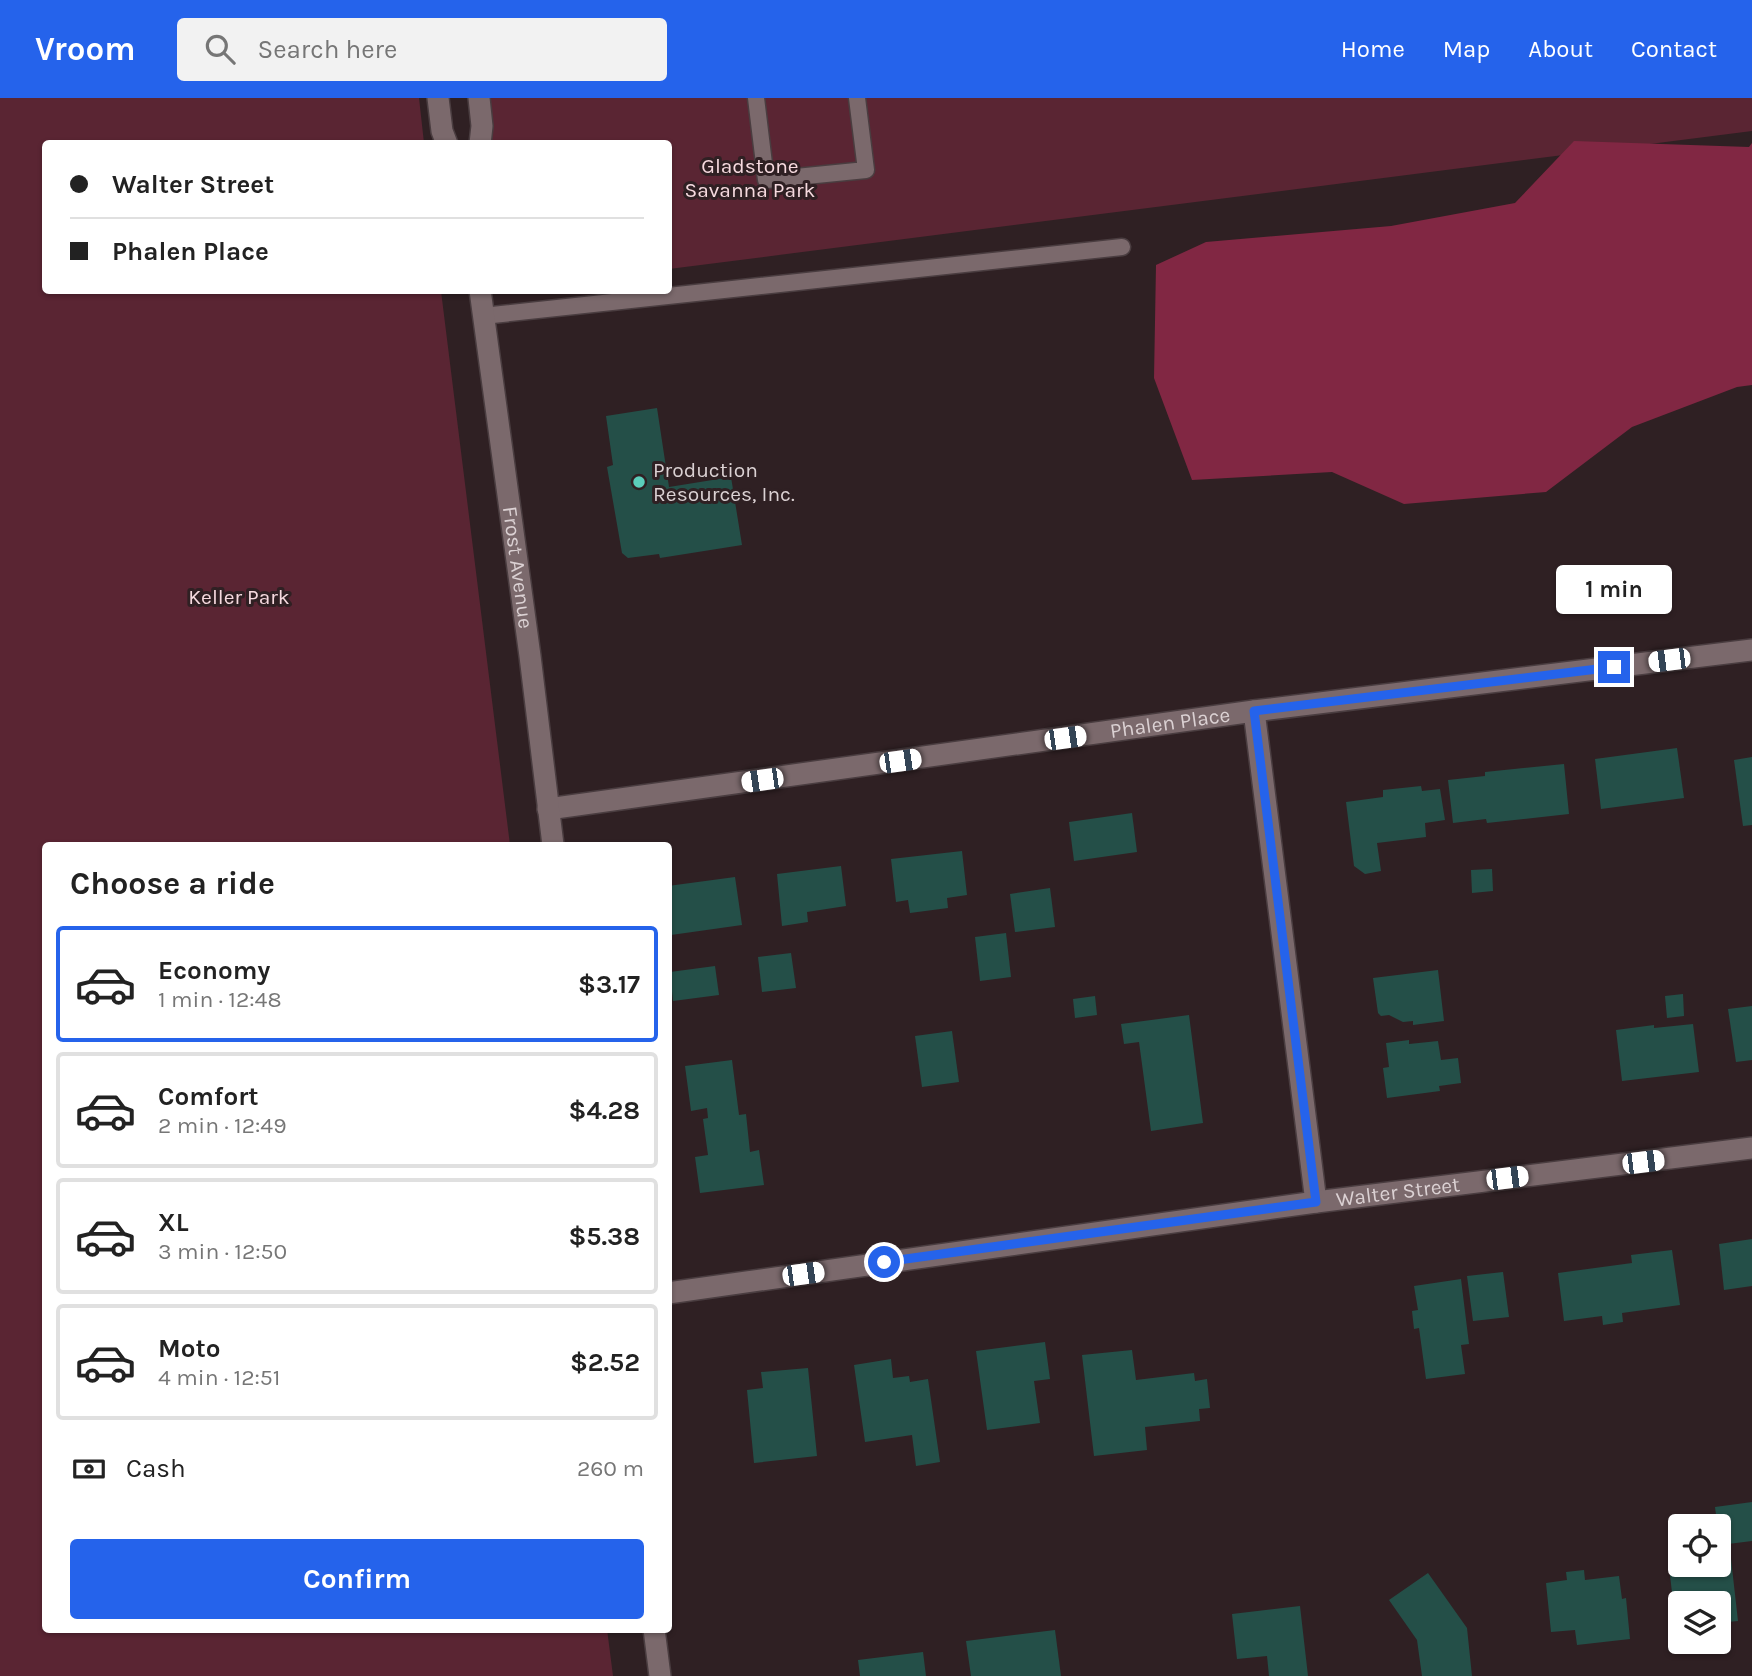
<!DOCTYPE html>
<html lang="en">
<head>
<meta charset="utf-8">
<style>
	body { margin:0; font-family:Karla,sans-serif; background:#f2f2f2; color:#222; height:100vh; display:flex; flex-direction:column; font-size:26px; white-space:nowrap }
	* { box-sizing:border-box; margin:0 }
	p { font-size:23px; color:#767676 }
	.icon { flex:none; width:38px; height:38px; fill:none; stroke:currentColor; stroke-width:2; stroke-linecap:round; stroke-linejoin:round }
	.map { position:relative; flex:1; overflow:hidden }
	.side { position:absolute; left:42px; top:744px; width:630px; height:791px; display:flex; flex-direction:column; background:#fff; border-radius:7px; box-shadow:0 2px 5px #0004 }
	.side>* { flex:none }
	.guide { position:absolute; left:42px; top:42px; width:630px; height:154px; border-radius:7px; box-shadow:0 2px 5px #0004; display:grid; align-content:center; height:154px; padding:0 28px; background:#fff }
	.tools { position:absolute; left:1668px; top:1416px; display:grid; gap:14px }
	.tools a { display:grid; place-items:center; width:63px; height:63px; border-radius:7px; background:#fff; box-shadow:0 2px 5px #0004; font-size:35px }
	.end { position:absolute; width:32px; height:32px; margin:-16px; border:9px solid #2563eb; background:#fff; box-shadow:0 0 0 4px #fff }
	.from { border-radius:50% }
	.bubble { position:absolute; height:49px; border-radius:7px; background:#fff; box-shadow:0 2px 5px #0004; font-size:23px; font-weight:700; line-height:49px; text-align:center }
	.car { position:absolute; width:21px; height:42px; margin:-21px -10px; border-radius:9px; box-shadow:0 0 5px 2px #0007; background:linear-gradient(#fff 24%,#345 0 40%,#fff 0 76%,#345 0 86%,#fff 0) }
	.guide b { display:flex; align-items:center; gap:24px; height:66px; font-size:26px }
	.guide b+b { border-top:2px solid #e0e0e0 }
	.guide i { width:18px; height:18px; background:#222 }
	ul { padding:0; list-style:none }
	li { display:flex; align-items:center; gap:21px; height:116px; margin:0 14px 10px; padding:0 14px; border:4px solid #e0e0e0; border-radius:7px }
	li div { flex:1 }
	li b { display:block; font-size:26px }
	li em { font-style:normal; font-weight:700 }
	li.selected { border-color:#2563eb }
	li>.icon { width:63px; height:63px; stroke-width:1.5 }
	h2 { padding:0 28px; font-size:32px; line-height:84px }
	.pay { display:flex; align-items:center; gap:18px; height:77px; padding:0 28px; font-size:26px }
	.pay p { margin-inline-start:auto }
	.primary-button { display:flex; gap:14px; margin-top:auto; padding:14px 28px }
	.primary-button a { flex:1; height:80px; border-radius:7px; background:#2563eb; color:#fff; font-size:28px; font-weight:700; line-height:80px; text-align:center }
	header { display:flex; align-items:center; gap:42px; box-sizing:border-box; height:98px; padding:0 35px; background:#2563eb; color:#fff }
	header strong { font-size:33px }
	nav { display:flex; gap:38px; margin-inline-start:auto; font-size:24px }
	.search { width:490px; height:63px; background:#f2f2f2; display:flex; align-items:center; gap:18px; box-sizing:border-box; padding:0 24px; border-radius:7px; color:#767676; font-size:26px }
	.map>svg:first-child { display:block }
	.green { fill:#5a2533 }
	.forest { fill:#812743 }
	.building { fill:#244f48 }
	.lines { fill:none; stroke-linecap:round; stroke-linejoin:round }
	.service-casing { stroke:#4a3d40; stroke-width:19 }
	.minor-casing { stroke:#4a3d40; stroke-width:24 }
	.tertiary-casing { stroke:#4a3d40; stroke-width:24 }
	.service { stroke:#7b696c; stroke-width:16 }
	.minor { stroke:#7b696c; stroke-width:21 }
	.tertiary { stroke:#7b696c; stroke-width:21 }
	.route { stroke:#2563eb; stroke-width:9 }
	.poi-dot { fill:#5bcebb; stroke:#2f2023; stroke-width:2.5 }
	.labels { text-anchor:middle; stroke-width:6; stroke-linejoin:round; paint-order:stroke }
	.park-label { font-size:21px; fill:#f6dadf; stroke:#2f2023 }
	.poi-label { font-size:21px; fill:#dbd1d3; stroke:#2f2023; text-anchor:start }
	.street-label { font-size:21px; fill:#dbd1d3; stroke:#2f2023 }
</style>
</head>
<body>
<header>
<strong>Vroom</strong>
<div class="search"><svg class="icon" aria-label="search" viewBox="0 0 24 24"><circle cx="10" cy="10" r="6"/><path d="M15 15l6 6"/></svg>Search here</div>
<nav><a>Home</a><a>Map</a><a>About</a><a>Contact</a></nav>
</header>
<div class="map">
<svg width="1752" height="1578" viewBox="0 0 1752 1578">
	<rect width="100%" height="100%" fill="#2f2023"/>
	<g class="green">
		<path d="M0 0H419L424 45 46 46V192L441 193 510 747H46V1531H607L613 1578H0Z"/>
		<path d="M484 0H1752V33L669 171 668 46 489 45Z"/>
	</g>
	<path class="forest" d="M1574 43 1749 49 1752 45V287L1737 289 1632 329 1546 394 1404 406 1332 374 1192 382 1154 280 1156 167 1206 144 1391 128 1515 105Z"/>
	<g class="building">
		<path d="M657 310 669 389 731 379 742 447 660 460 659 456 628 460 622 455 607 369 613 367 606 318Z"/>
		<path d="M1677 650 1684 700 1601 711 1595 661Z"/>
		<path d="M1752 659V727L1743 728 1734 662Z"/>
		<path d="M1564 666 1569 716 1487 725 1486 721 1453 725 1448 682 1485 678V674Z"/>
		<path d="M1421 688 1422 693 1440 691 1445 722 1425 725 1426 739 1377 745 1381 773 1365 776 1354 768 1346 704 1383 699V692Z"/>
		<path d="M1132 715 1137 754 1074 763 1069 724Z"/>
		<path d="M962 753 967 797 947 800 948 810 910 815 908 802 896 804 891 761Z"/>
		<path d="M841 768 846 808 807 814 808 824 782 828 777 776Z"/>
		<path d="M1492 771 1493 793 1472 795 1471 772Z"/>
		<path d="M735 779 742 827 671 837 668 788Z"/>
		<path d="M1050 790 1055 829 1015 834 1010 796Z"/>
		<path d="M1006 835 1011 879 980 883 975 839Z"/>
		<path d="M791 855 796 890 762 894 758 859Z"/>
		<path d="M715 868 719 897 673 903 670 874Z"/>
		<path d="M1438 872 1444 923 1413 927V923L1403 924 1389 917 1381 918 1378 915 1373 880Z"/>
		<path d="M1683 896 1684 918 1667 920 1665 898Z"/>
		<path d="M1095 898 1097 917 1075 920 1073 901Z"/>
		<path d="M1752 908V962L1736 964 1728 911Z"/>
		<path d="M1189 917 1203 1025 1151 1033 1139 944 1124 946 1121 926Z"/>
		<path d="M1693 926 1699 974 1622 983 1616 932 1654 927V930Z"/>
		<path d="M952 933 959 984 922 989 915 938Z"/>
		<path d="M1409 942V946L1438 943 1441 962 1458 960 1461 985 1439 988 1440 993 1387 1000 1383 970 1389 969 1386 945Z"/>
		<path d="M732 962 739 1017 746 1016 750 1054 759 1052 764 1087 700 1095 695 1059 708 1057 703 1021 708 1020 707 1010 691 1013 685 968Z"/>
		<path d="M1752 1141V1188L1724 1192 1719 1146Z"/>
		<path d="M1672 1152 1680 1207 1622 1215 1623 1224 1603 1227 1602 1218 1564 1223 1558 1175 1632 1165 1631 1157Z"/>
		<path d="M1503 1174 1509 1219 1473 1223 1467 1178Z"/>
		<path d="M1461 1181 1469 1246 1461 1247 1465 1276 1426 1281 1419 1230 1414 1231 1412 1213 1418 1212 1414 1188Z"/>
		<path d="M1045 1244 1050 1281 1034 1283 1040 1325 987 1332 976 1253Z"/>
		<path d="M1132 1252 1136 1282 1194 1275 1195 1283 1207 1281 1210 1310 1199 1311 1200 1323 1145 1329 1147 1352 1094 1358 1082 1257Z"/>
		<path d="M891 1261 893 1280 909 1278 910 1284 928 1281 940 1364 916 1368 912 1337 865 1344 854 1267Z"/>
		<path d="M808 1270 817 1358 754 1365 747 1292 763 1290 761 1274Z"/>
		<path d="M1752 1404V1443L1720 1447 1715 1409Z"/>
		<path d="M1730 1452 1738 1523 1718 1525V1505H1680V1529L1676 1530 1670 1477 1697 1474 1696 1466H1718V1453Z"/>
		<path d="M1584 1472 1585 1482 1619 1478 1622 1501 1626 1500 1630 1541 1577 1547 1575 1532 1551 1534 1546 1485 1567 1482 1566 1474Z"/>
		<path d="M1428 1475 1467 1530 1472 1578H1422L1417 1542 1389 1502Z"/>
		<path d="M1300 1508 1308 1578H1269L1267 1558 1237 1561 1232 1516Z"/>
		<path d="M1055 1532 1061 1578H971L966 1543Z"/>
		<path d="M923 1554 926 1578H860L858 1562Z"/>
	</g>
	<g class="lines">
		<defs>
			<g id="service">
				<path d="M756 0 766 82 866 72 857 0"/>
				<path d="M483 218 1122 149"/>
			</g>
			<g id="minor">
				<path d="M1254 613 1316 1104"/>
				<path id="s1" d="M548 711 1254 613 1752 552"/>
				<path id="s2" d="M668 1195 1316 1104 1752 1050"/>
			</g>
			<g id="tertiary">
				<path d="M438 0 442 33 447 46"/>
				<path d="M479 0 482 28 480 46"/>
				<path id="s3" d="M480 192 530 558 553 747"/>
				<path d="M654 1531 660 1578"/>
			</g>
		</defs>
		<use href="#service" class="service-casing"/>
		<use href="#minor" class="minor-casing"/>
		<use href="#tertiary" class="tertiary-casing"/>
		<use href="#service" class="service"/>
		<use href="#minor" class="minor"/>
		<use href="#tertiary" class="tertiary"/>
	</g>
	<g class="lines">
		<path class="route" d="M884 1164 1316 1104 1254 613 1614 569"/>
	</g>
	<circle class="poi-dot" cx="639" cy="384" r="7"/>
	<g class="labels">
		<g class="park-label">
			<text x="750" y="75">Gladstone<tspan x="750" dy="24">Savanna Park</tspan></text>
			<text x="239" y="506">Keller Park</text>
		</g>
		<g class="poi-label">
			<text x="653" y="379">Production<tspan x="653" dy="24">Resources, Inc.</tspan></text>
		</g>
		<g class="street-label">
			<text dy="7" stroke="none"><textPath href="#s3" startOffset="280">Frost Avenue</textPath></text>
			<text dy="7" stroke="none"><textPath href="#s1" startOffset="628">Phalen Place</textPath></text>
			<text dy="7" stroke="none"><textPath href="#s2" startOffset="737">Walter Street</textPath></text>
		</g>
	</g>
</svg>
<div class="tools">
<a><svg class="icon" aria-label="locate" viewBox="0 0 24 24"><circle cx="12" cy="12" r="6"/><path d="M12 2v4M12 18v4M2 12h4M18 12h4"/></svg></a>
<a><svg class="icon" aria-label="layers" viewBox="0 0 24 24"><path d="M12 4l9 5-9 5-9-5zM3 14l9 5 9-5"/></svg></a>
</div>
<i class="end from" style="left:884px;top:1164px"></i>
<i class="end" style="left:1614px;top:569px"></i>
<div class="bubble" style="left:1556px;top:467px;width:116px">1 min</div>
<i class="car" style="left:1669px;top:562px;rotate:263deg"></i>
<i class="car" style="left:1065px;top:640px;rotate:82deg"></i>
<i class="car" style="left:900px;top:663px;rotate:82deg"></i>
<i class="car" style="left:762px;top:682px;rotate:262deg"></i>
<i class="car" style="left:1643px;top:1064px;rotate:83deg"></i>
<i class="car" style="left:1507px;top:1080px;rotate:83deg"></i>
<i class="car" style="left:803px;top:1176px;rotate:82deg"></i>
<div class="guide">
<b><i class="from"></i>Walter Street</b>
<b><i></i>Phalen Place</b>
</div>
<section class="side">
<h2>Choose a ride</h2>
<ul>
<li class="selected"><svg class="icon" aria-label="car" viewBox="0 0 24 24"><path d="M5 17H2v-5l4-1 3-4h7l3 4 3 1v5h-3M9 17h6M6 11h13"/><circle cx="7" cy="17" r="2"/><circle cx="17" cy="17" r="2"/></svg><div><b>Economy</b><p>1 min · 12:48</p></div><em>$3.17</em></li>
<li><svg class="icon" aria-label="car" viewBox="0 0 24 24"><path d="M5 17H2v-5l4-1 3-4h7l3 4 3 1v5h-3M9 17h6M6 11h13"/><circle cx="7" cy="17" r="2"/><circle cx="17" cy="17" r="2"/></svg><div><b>Comfort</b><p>2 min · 12:49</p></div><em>$4.28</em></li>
<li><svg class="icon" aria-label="car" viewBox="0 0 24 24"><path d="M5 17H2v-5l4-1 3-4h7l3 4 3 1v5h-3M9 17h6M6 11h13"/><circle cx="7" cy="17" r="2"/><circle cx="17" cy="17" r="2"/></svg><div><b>XL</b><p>3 min · 12:50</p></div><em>$5.38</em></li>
<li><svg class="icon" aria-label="car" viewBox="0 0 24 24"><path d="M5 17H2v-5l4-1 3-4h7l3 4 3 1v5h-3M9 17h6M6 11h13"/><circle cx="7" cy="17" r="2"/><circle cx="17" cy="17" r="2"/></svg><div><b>Moto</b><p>4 min · 12:51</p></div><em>$2.52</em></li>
</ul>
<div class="pay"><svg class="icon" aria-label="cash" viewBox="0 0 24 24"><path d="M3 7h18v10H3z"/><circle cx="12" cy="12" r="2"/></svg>Cash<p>260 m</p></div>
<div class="primary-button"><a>Confirm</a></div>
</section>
</div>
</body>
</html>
